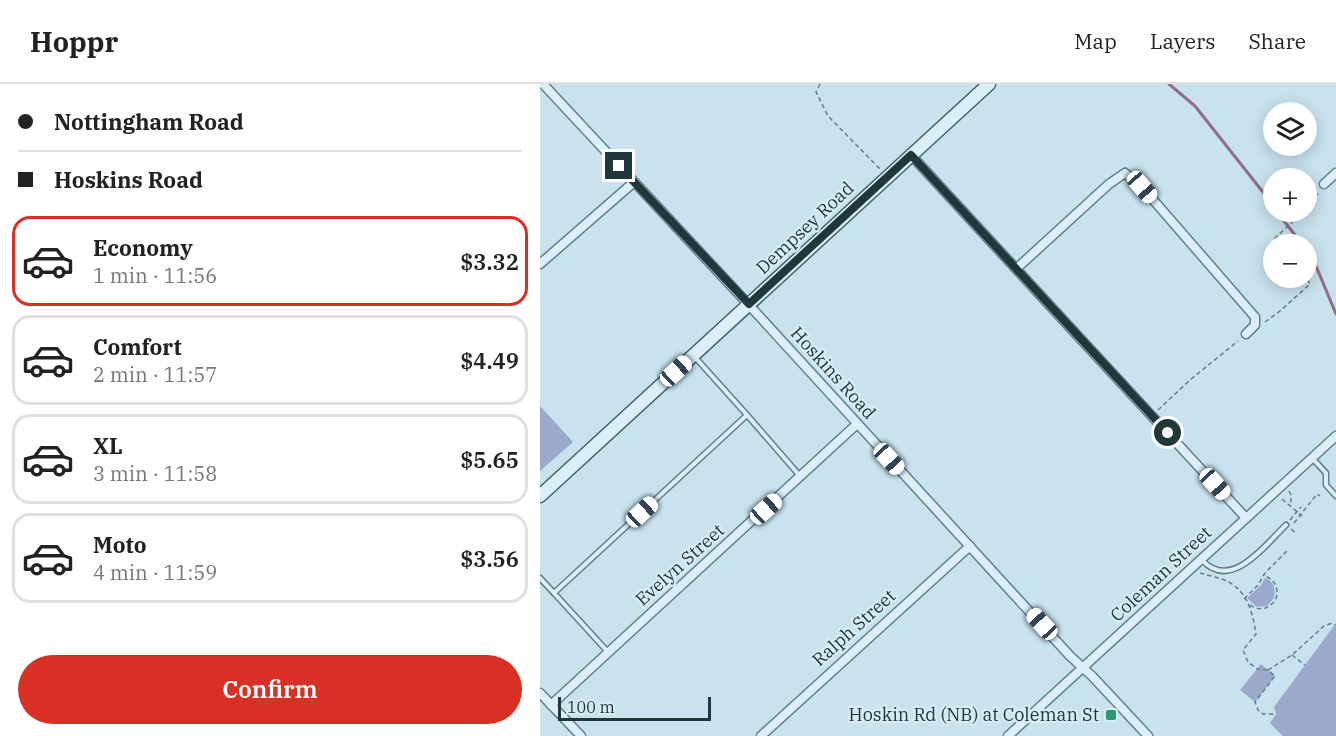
<!DOCTYPE html>
<html lang="en">
<head>
<meta charset="utf-8">
<style>
	body { margin:0; font-family:"IBM Plex Serif",serif; background:#f2f2f2; color:#222; height:100vh; display:flex; flex-direction:column; font-size:22px; white-space:nowrap }
	* { box-sizing:border-box; margin:0 }
	p { font-size:20px; color:#767676 }
	.icon { flex:none; width:33px; height:33px; fill:none; stroke:currentColor; stroke-width:2; stroke-linecap:round; stroke-linejoin:round }
	.map { position:relative; flex:1; overflow:hidden }
	.details { display:flex; flex-direction:column; background:#fff; width:540px }
	.details>* { flex:none }
	.banner { display:grid; align-content:center; height:132px; padding:0 18px; background:#fff }
	.fabs { position:absolute; left:723px; top:18px; display:grid; gap:12px }
	.fabs a { display:grid; place-items:center; width:54px; height:54px; border-radius:50%; background:#fff; box-shadow:0 3px 15px #0003; font-size:30px }
	.scale { position:absolute; left:18px; bottom:15px; width:153px; box-sizing:border-box; padding-left:6px; border:3px solid #21383b; border-top:0; font-size:16px; line-height:21px; white-space:nowrap; color:#21383b; -webkit-text-stroke:4px #d8ecf5; paint-order:stroke }
	.end { position:absolute; width:27px; height:27px; margin:-14px; border:8px solid #21383b; background:#fff; box-shadow:0 0 0 3px #fff }
	.from { border-radius:50% }
	.car { position:absolute; width:18px; height:36px; margin:-18px -9px; border-radius:8px; box-shadow:0 0 4px 2px #0007; background:linear-gradient(#fff 24%,#345 0 40%,#fff 0 76%,#345 0 86%,#fff 0) }
	.banner b { display:flex; align-items:center; gap:21px; height:57px; font-size:22px }
	.banner b+b { border-top:2px solid #e0e0e0 }
	.banner i { width:15px; height:15px; background:#222 }
	ul { padding:0; list-style:none }
	li { display:flex; align-items:center; gap:18px; height:90px; margin:0 12px 9px; padding:0 6px; border:3px solid #e0e0e0; border-radius:18px }
	li div { flex:1 }
	li b { display:block; font-size:22px }
	li em { font-style:normal; font-weight:600 }
	li.current { border-color:#d93025 }
	li>.icon { width:54px; height:54px; stroke-width:1.5 }
	.cta { display:flex; gap:12px; margin-top:auto; padding:12px 18px }
	.cta a { flex:1; height:69px; border-radius:36px; background:#d93025; color:#fff; font-size:24px; font-weight:600; line-height:69px; text-align:center }
	header { display:flex; align-items:center; gap:36px; box-sizing:border-box; height:84px; padding:0 30px; background:#fff; border-bottom:2px solid #e0e0e0 }
	header strong { font-size:28px }
	nav { display:flex; gap:33px; margin-inline-start:auto; font-size:21px }
	main { display:flex; flex:1; min-height:0 }
	.map>svg:first-child { display:block }
	.green { fill:#9ca9cc }
	.lines { fill:none; stroke-linecap:round; stroke-linejoin:round }
	.stream { stroke:#916f84; stroke-width:3 }
	.lane-casing { stroke:#5d838a; stroke-width:7 }
	.street-casing { stroke:#5d838a; stroke-width:11 }
	.secondary-casing { stroke:#40676c; stroke-width:15 }
	.path { stroke:#5d838a; stroke-width:1.5; stroke-dasharray:4.5 3; stroke-linecap:butt }
	.lane { stroke:#dceff9; stroke-width:4 }
	.street { stroke:#dceff9; stroke-width:8 }
	.secondary { stroke:#dceff9; stroke-width:12 }
	.route { stroke:#21383b; stroke-width:8 }
	.poi-dot { fill:#2e986f; stroke:#d8ecf5; stroke-width:2 }
	.labels { text-anchor:middle; stroke-width:4.5; stroke-linejoin:round; paint-order:stroke }
	.street-label { font-size:18px; fill:#21383b; stroke:#d8ecf5 }
	.poi-label { font-size:18px; fill:#21383b; stroke:#d8ecf5; text-anchor:end }
</style>
</head>
<body>
<header>
<strong>Hoppr</strong>
<nav><a>Map</a><a>Layers</a><a>Share</a></nav>
</header>
<main>
<section class="details">
<div class="banner">
<b><i class="from"></i>Nottingham Road</b>
<b><i></i>Hoskins Road</b>
</div>
<ul>
<li class="current"><svg class="icon" aria-label="car" viewBox="0 0 24 24"><path d="M5 17H2v-5l4-1 3-4h7l3 4 3 1v5h-3M9 17h6M6 11h13"/><circle cx="7" cy="17" r="2"/><circle cx="17" cy="17" r="2"/></svg><div><b>Economy</b><p>1 min · 11:56</p></div><em>$3.32</em></li>
<li><svg class="icon" aria-label="car" viewBox="0 0 24 24"><path d="M5 17H2v-5l4-1 3-4h7l3 4 3 1v5h-3M9 17h6M6 11h13"/><circle cx="7" cy="17" r="2"/><circle cx="17" cy="17" r="2"/></svg><div><b>Comfort</b><p>2 min · 11:57</p></div><em>$4.49</em></li>
<li><svg class="icon" aria-label="car" viewBox="0 0 24 24"><path d="M5 17H2v-5l4-1 3-4h7l3 4 3 1v5h-3M9 17h6M6 11h13"/><circle cx="7" cy="17" r="2"/><circle cx="17" cy="17" r="2"/></svg><div><b>XL</b><p>3 min · 11:58</p></div><em>$5.65</em></li>
<li><svg class="icon" aria-label="car" viewBox="0 0 24 24"><path d="M5 17H2v-5l4-1 3-4h7l3 4 3 1v5h-3M9 17h6M6 11h13"/><circle cx="7" cy="17" r="2"/><circle cx="17" cy="17" r="2"/></svg><div><b>Moto</b><p>4 min · 11:59</p></div><em>$3.56</em></li>
</ul>
<div class="cta"><a>Confirm</a></div>
</section>
<div class="map">
<svg width="796" height="652" viewBox="0 0 796 652">
	<rect width="100%" height="100%" fill="#c8e2ee"/>
	<g class="green">
		<path d="M0 322 33 358 0 387Z"/>
		<path d="M725 494C734 497 736 505 734 514L727 522 717 523 707 514 721 501Z"/>
		<path d="M796 539V652H743L730 639 736 630 734 623Z"/>
		<path d="M721 580 735 592 715 618 700 606Z"/>
	</g>
	<g class="lines">
		<g class="stream">
			<path d="M629 0 655 22 734 122"/>
			<path d="M737 128 762 160"/>
			<path d="M766 167 773 175 796 230"/>
		</g>
		<defs>
			<g id="lane">
				<path d="M207 331 260 392"/>
				<path d="M772 374 786 389V401L796 412"/>
				<path d="M662 476C691 508 725 461 746 441"/>
				<path d="M0 494 14 509 207 331 154 272"/>
				<path d="M14 509 68 568"/>
			</g>
			<g id="street">
				<path d="M3 0 209 221 530 572 552 592 608 652"/>
				<path d="M371 71 706 434"/>
				<path d="M784 100 796 89"/>
				<path d="M0 180 94 98"/>
				<path d="M476 185 569 100 585 89 602 103 715 233V241L706 250"/>
				<path d="M0 609 41 652"/>
				<path d="M11 621 317 340"/>
				<path d="M221 652 430 462"/>
				<path d="M468 652 796 352"/>
			</g>
			<path id="secondary" d="M0 412 449 0"/>
		</defs>
		<use href="#lane" class="lane-casing"/>
		<use href="#street" class="street-casing"/>
		<use href="#secondary" class="secondary-casing"/>
		<g class="path">
			<path d="M280 0 276 8 288 32 340 85"/>
			<path d="M766 125 779 108"/>
			<path d="M737 160 733 156 763 128"/>
			<path d="M725 238 740 227 770 200 766 192"/>
			<path d="M618 326 650 296 698 257"/>
			<path d="M749 407 751 411V422"/>
			<path d="M742 415 762 432"/>
			<path d="M750 436 761 423"/>
			<path d="M754 439 777 410 780 412"/>
			<path d="M751 445 756 449"/>
			<path d="M660 489C670 492 683 494 692 500 709 511 713 532 716 550L703 566 708 578 717 585 728 586 735 592 715 618 718 626 723 630H736"/>
			<path d="M704 515 718 501 725 489 747 467"/>
			<path d="M710 521C721 528 729 525 736 515 739 504 735 496 725 492"/>
			<path d="M752 571 765 581"/>
			<path d="M728 586 752 571 784 542 792 539 795 541"/>
		</g>
		<use href="#lane" class="lane"/>
		<use href="#street" class="street"/>
		<use href="#secondary" class="secondary"/>
	</g>
	<g class="lines">
		<path class="route" d="M79 82 209 220 371 71 628 349"/>
	</g>
	<rect class="poi-dot" x="565" y="625" width="12" height="12" rx="3"/>
	<g class="labels">
		<g class="street-label">
			<text transform="translate(265 144) rotate(-43)" y="6">Dempsey Road</text>
			<text transform="translate(293 289) rotate(48)" y="6">Hoskins Road</text>
			<text transform="translate(140 481) rotate(-42)" y="6">Evelyn Street</text>
			<text transform="translate(621 490) rotate(-43)" y="6">Coleman Street</text>
			<text transform="translate(314 544) rotate(-42)" y="6">Ralph Street</text>
		</g>
		<g class="poi-label">
			<text x="559" y="637">Hoskin Rd (NB) at Coleman St</text>
		</g>
	</g>
</svg>
<div class="fabs">
<a><svg class="icon" aria-label="layers" viewBox="0 0 24 24"><path d="M12 4l9 5-9 5-9-5zM3 14l9 5 9-5"/></svg></a>
<a>+</a>
<a>−</a>
</div>
<div class="scale">100 m</div>
<i class="end from" style="left:628px;top:349px"></i>
<i class="end" style="left:79px;top:82px"></i>
<i class="car" style="left:602px;top:103px;rotate:139deg"></i>
<i class="car" style="left:136px;top:287px;rotate:47deg"></i>
<i class="car" style="left:349px;top:375px;rotate:137deg"></i>
<i class="car" style="left:675px;top:400px;rotate:137deg"></i>
<i class="car" style="left:226px;top:425px;rotate:48deg"></i>
<i class="car" style="left:102px;top:428px;rotate:47deg"></i>
<i class="car" style="left:502px;top:540px;rotate:317deg"></i>
</div>
</main>
</body>
</html>
